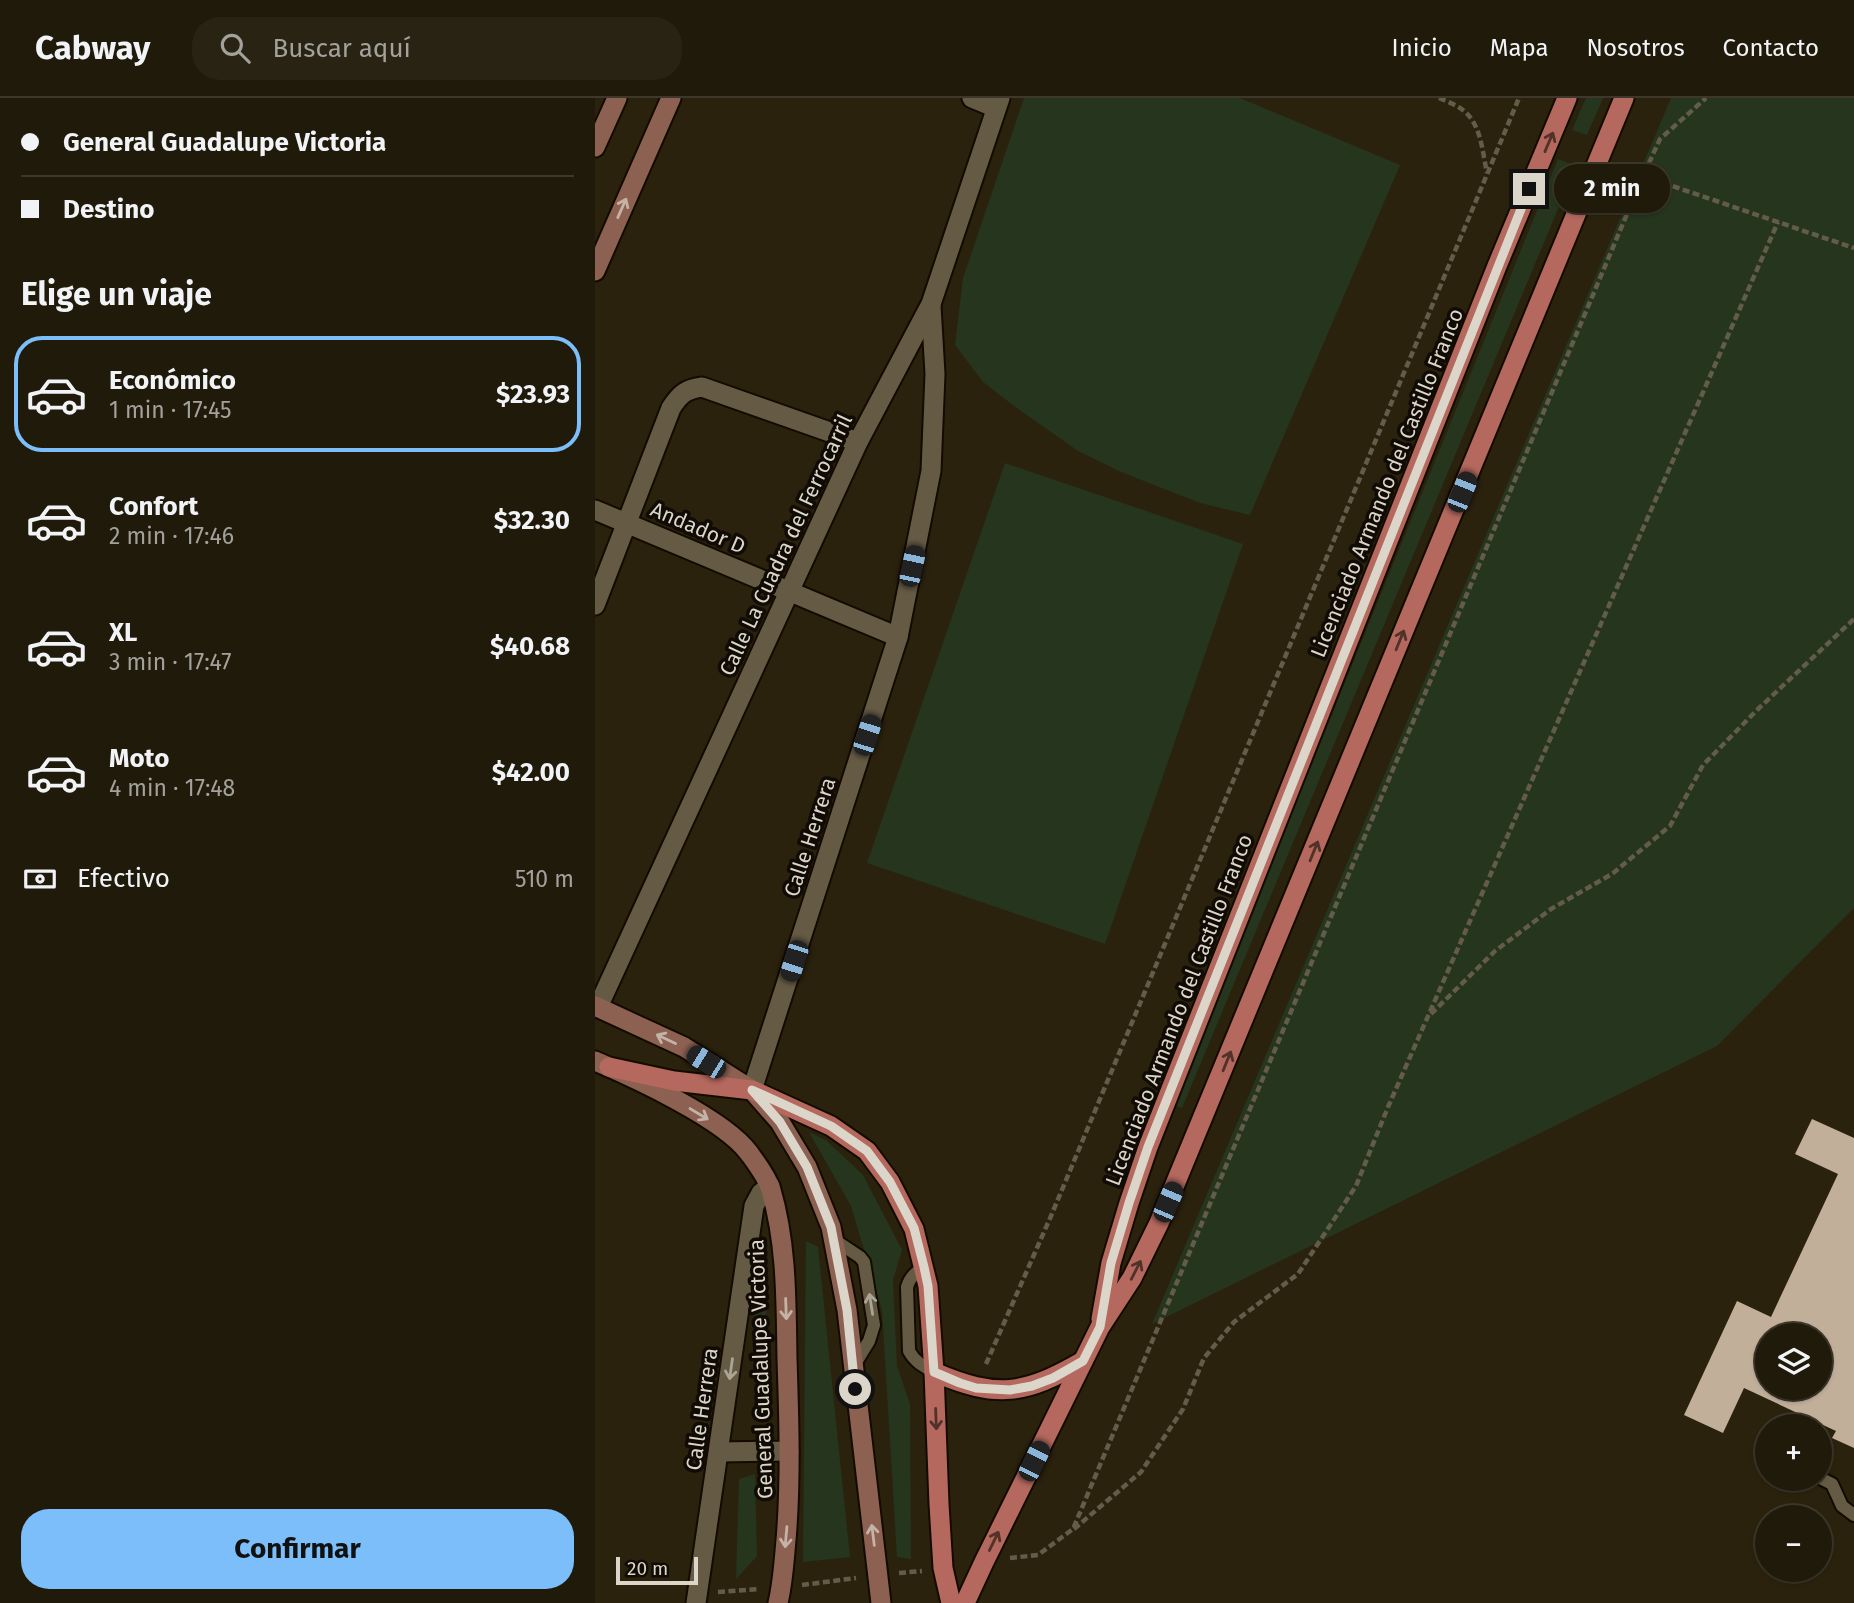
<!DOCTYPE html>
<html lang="es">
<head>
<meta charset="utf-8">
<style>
	body { margin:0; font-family:"Fira Sans",sans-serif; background:#282313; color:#f1f3f6; height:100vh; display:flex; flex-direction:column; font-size:26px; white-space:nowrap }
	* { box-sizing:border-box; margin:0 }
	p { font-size:23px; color:#a2a19c }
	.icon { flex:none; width:38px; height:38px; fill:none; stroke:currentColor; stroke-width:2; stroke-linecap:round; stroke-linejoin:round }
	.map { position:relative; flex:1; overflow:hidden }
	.drawer { display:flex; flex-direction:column; background:#201a0a; width:595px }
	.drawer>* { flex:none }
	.hud { display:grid; align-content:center; height:154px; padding:0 21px; background:#201a0a }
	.fabs { position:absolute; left:1160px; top:1225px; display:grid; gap:14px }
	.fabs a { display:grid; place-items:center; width:77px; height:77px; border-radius:50%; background:#201a0a; box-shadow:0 2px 5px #0004,0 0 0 2px #3d382b; font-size:35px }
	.scale { position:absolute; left:21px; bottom:18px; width:82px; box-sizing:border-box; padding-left:7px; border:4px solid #dcd6ca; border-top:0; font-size:19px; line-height:24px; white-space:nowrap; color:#dcd6ca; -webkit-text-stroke:5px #100c05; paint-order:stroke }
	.end { position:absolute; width:32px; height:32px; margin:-16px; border:9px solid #dcd6ca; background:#111; box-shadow:0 0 0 4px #111 }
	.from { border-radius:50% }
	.bubble { position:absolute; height:49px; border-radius:24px; background:#201a0a; box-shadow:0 2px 5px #0004,0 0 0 2px #3d382b; font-size:23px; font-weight:700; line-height:49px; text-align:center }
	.car { position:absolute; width:21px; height:42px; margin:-21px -10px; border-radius:9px; box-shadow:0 0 5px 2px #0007; background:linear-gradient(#222 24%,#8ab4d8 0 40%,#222 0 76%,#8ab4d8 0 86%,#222 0) }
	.hud b { display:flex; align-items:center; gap:24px; height:66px; font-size:26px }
	.hud b+b { border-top:2px solid #3d382b }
	.hud i { width:18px; height:18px; background:#f1f3f6 }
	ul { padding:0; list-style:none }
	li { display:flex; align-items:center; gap:21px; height:116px; margin:0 14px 10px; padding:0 7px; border:4px solid transparent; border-radius:28px }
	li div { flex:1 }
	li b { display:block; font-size:26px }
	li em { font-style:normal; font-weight:700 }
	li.current { border-color:#7cbef9 }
	li>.icon { width:63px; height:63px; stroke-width:1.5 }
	h2 { padding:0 21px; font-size:32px; line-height:84px }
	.pay { display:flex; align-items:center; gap:18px; height:77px; padding:0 21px; font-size:26px }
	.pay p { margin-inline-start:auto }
	.primary-button { display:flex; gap:14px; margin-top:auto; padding:14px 21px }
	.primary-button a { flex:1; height:80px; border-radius:28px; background:#7cbef9; color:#111; font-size:28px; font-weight:700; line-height:80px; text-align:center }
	header { display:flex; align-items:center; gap:42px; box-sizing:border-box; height:98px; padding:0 35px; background:#201a0a; border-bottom:2px solid #3d382b }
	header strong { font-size:33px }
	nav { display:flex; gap:38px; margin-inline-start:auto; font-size:24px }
	.search { width:490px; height:63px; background:#282313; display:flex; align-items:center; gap:18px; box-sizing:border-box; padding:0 24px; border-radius:28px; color:#a2a19c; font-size:26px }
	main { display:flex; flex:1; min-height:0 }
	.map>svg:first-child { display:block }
	.green { fill:#25351e }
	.building { fill:#c1af9a; fill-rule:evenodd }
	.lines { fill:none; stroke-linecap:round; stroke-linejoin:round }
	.service-casing { stroke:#130b00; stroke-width:16 }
	.minor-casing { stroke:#130b00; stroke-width:23 }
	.secondary-casing { stroke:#130b00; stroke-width:23 }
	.primary-casing { stroke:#130b00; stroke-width:23 }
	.path { stroke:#645c4a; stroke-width:4.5; stroke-dasharray:7 3.5; stroke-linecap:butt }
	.service { stroke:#655b45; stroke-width:12 }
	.minor { stroke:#655b45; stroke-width:19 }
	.secondary { stroke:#8c6152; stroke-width:19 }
	.primary { stroke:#b4685e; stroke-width:19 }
	.oneway { stroke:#523129 }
	.oneway2 { stroke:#c4b3a6 }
	.oneway3 { stroke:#aca595 }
	.route { stroke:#dcd6ca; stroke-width:9 }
	.labels { text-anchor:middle; stroke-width:7; stroke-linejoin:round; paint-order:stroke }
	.street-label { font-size:21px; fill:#dcd6ca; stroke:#100c05 }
</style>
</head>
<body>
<header>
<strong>Cabway</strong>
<div class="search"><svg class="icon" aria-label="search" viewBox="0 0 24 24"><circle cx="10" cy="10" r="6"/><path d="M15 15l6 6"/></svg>Buscar aquí</div>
<nav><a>Inicio</a><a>Mapa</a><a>Nosotros</a><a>Contacto</a></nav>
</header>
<main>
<section class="drawer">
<div class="hud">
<b><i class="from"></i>General Guadalupe Victoria</b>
<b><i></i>Destino</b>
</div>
<h2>Elige un viaje</h2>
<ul>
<li class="current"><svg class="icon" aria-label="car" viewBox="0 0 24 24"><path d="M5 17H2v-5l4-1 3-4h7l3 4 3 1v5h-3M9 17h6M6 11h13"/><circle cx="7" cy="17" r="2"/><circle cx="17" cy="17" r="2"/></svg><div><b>Económico</b><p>1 min · 17:45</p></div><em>$23.93</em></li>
<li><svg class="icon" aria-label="car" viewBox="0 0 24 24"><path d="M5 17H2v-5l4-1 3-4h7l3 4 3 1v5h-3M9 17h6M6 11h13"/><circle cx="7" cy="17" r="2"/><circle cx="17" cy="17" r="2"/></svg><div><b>Confort</b><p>2 min · 17:46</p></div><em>$32.30</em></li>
<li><svg class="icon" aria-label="car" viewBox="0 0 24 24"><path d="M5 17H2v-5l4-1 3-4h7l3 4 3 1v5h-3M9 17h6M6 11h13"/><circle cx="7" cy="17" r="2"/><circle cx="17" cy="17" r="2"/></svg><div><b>XL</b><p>3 min · 17:47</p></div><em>$40.68</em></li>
<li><svg class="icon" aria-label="car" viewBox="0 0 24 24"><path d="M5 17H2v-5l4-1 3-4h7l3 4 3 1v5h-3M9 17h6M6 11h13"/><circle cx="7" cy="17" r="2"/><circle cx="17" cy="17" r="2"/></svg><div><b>Moto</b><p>4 min · 17:48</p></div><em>$42.00</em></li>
</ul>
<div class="pay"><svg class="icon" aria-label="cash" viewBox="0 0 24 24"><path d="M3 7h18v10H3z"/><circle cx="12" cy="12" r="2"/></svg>Efectivo<p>510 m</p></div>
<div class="primary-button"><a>Confirmar</a></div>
</section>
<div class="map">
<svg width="1259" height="1505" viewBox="0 0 1259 1505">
	<rect width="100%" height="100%" fill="#2b220e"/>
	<g class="green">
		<path d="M429 0H645L805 67 655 417 605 405 526 374 483 353 419 308 388 284 360 247 368 180Z"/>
		<path d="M991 0H1008L992 37 977 32Z"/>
		<path d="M1076 0H1259V810L1122 948 557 1226Z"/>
		<path d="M963 61 981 68 587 1010 578 1007Z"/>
		<path d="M410 365 648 446 510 846 272 765Z"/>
		<path d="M214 1034 232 1043 268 1077 307 1152 298 1182 302 1268 315 1306 316 1461 302 1459 287 1212 256 1108Z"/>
		<path d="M164 1135 172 1156 171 1262 157 1265Z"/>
		<path d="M211 1143 223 1149 255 1459 208 1464Z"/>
		<path d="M160 1376 162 1458 141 1481 144 1381Z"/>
	</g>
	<path class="building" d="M1217 1021 1259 1040V1350L1237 1340 1241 1333 1149 1290 1128 1335 1089 1317 1142 1203 1176 1219 1243 1076 1200 1056ZM1172 1237H1225V1290H1172Z"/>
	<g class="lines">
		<defs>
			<g id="service">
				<path d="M238 1141 265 1159 269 1164 279 1227 274 1243 258 1269"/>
				<path d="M329 1169C320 1175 315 1179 312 1189L314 1253C320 1264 328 1268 339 1274"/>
				<path d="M1170 1352 1172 1353"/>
				<path d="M1225 1380 1237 1386 1247 1408 1259 1417"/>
			</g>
			<g id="minor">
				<path d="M377 0 401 10"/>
				<path d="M0 412 303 539"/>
				<path d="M0 507 76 310C85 296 91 291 107 289L263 344"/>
				<path d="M3 909 263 344 336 206 405 0"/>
				<path d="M157 992 303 539 336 373 340 276 336 208"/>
				<path d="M124 1354 194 1353"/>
				<path d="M101 1505 159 1108 166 1095 175 1088"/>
			</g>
			<g id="secondary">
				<path d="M0 49 22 0"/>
				<path d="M0 173 76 0"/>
				<path d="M0 908 89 949 157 992 185 1024 212 1069 236 1129 252 1212 286 1505"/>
				<path d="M0 963C40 980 129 1021 154 1055 162 1066 172 1079 176 1092 192 1147 191 1204 192 1261 194 1321 196 1382 191 1442 189 1463 188 1484 183 1505"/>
			</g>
			<g id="primary">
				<path d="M14 969 79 983 157 992 236 1028 272 1053 295 1084 319 1131 333 1188 339 1274 344 1406 348 1470 356 1505"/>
				<path d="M506 1221 516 1165 534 1105 553 1049 902 168 972 0"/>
				<path d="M339 1274C402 1301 429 1297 488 1263"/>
				<path d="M370 1505 389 1464 505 1229 537 1180 564 1125 1029 0"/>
			</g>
		</defs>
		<use href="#service" class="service-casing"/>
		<use href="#minor" class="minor-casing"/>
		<use href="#secondary" class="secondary-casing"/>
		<use href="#primary" class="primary-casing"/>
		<g class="path">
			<path d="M844 0C851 3 859 6 865 10 886 23 887 52 892 75"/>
			<path d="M1048 78 1259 150"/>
			<path d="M836 916 900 853 956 811 1017 776 1075 728 1108 667 1162 612 1259 521"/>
			<path d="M391 1266 456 1118 924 0"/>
			<path d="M479 1431 546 1374 588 1311 609 1260 639 1224 703 1176 761 1088 793 1009 1183 124"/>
			<path d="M415 1460 443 1457 478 1431 1048 78 1065 41 1111 0"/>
			<path d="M304 1475 327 1473"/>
			<path d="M207 1487 261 1480"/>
			<path d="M123 1494 164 1491"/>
		</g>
		<use href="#service" class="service"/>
		<use href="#minor" class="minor"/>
		<use href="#secondary" class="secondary"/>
		<use href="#primary" class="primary"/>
	</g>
	<defs><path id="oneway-shaft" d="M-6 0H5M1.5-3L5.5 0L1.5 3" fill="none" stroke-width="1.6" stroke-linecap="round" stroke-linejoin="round" transform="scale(1.75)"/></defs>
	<g class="oneway">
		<use href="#oneway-shaft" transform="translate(954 44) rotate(-67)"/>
		<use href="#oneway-shaft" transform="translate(805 542) rotate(-68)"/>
		<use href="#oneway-shaft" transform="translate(719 753) rotate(-68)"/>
		<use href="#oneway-shaft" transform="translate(632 963) rotate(-68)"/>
		<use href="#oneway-shaft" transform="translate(541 1172) rotate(-63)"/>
		<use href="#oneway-shaft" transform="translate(341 1321) rotate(88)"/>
		<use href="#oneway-shaft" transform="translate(399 1443) rotate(-64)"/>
	</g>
	<g class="oneway2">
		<use href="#oneway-shaft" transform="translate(27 110) rotate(-66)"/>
		<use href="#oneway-shaft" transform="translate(71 941) rotate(-155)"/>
		<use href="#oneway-shaft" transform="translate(104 1016) rotate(31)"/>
		<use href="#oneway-shaft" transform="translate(191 1211) rotate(88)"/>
		<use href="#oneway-shaft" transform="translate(278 1437) rotate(-97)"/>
		<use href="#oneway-shaft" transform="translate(191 1439) rotate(95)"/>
	</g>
	<g class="oneway3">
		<use href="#oneway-shaft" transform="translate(276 1206) rotate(-99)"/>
		<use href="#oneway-shaft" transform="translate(136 1271) rotate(98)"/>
	</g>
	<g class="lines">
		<path class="route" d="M260 1291 252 1212 236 1129 212 1069 185 1024 157 992 236 1028 272 1053 295 1084 319 1130 329 1169 333 1188 339 1274 365 1285 381 1290 415 1292 437 1288 458 1280 488 1263 505 1229 516 1165 534 1105 553 1049 934 91"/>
	</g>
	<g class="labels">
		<g class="street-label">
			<text transform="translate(792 385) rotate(-68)" y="7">Licenciado Armando del Castillo Franco</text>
			<text transform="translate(103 430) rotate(23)" y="7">Andador D</text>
			<text transform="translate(191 447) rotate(-65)" y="7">Calle La Cuadra del Ferrocarril</text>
			<text transform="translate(215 739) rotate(-72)" y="7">Calle Herrera</text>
			<text transform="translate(584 912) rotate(-69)" y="7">Licenciado Armando del Castillo Franco</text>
			<text transform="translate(166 1271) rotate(-92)" y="7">General Guadalupe Victoria</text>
			<text transform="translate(107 1311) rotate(-82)" y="7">Calle Herrera</text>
		</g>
	</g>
</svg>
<div class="fabs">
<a><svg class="icon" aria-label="layers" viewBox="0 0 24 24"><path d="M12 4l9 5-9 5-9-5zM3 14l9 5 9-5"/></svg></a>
<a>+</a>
<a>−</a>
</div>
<div class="scale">20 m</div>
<i class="end from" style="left:260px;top:1291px"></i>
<i class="end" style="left:934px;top:91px"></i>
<div class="bubble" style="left:959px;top:66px;width:116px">2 min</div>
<i class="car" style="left:867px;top:394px;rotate:22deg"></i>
<i class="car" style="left:317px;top:468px;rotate:12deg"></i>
<i class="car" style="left:272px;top:637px;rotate:18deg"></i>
<i class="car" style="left:199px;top:863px;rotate:198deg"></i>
<i class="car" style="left:111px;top:964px;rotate:302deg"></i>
<i class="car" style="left:573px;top:1104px;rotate:23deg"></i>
<i class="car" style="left:439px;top:1363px;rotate:26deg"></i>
</div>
</main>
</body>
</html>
